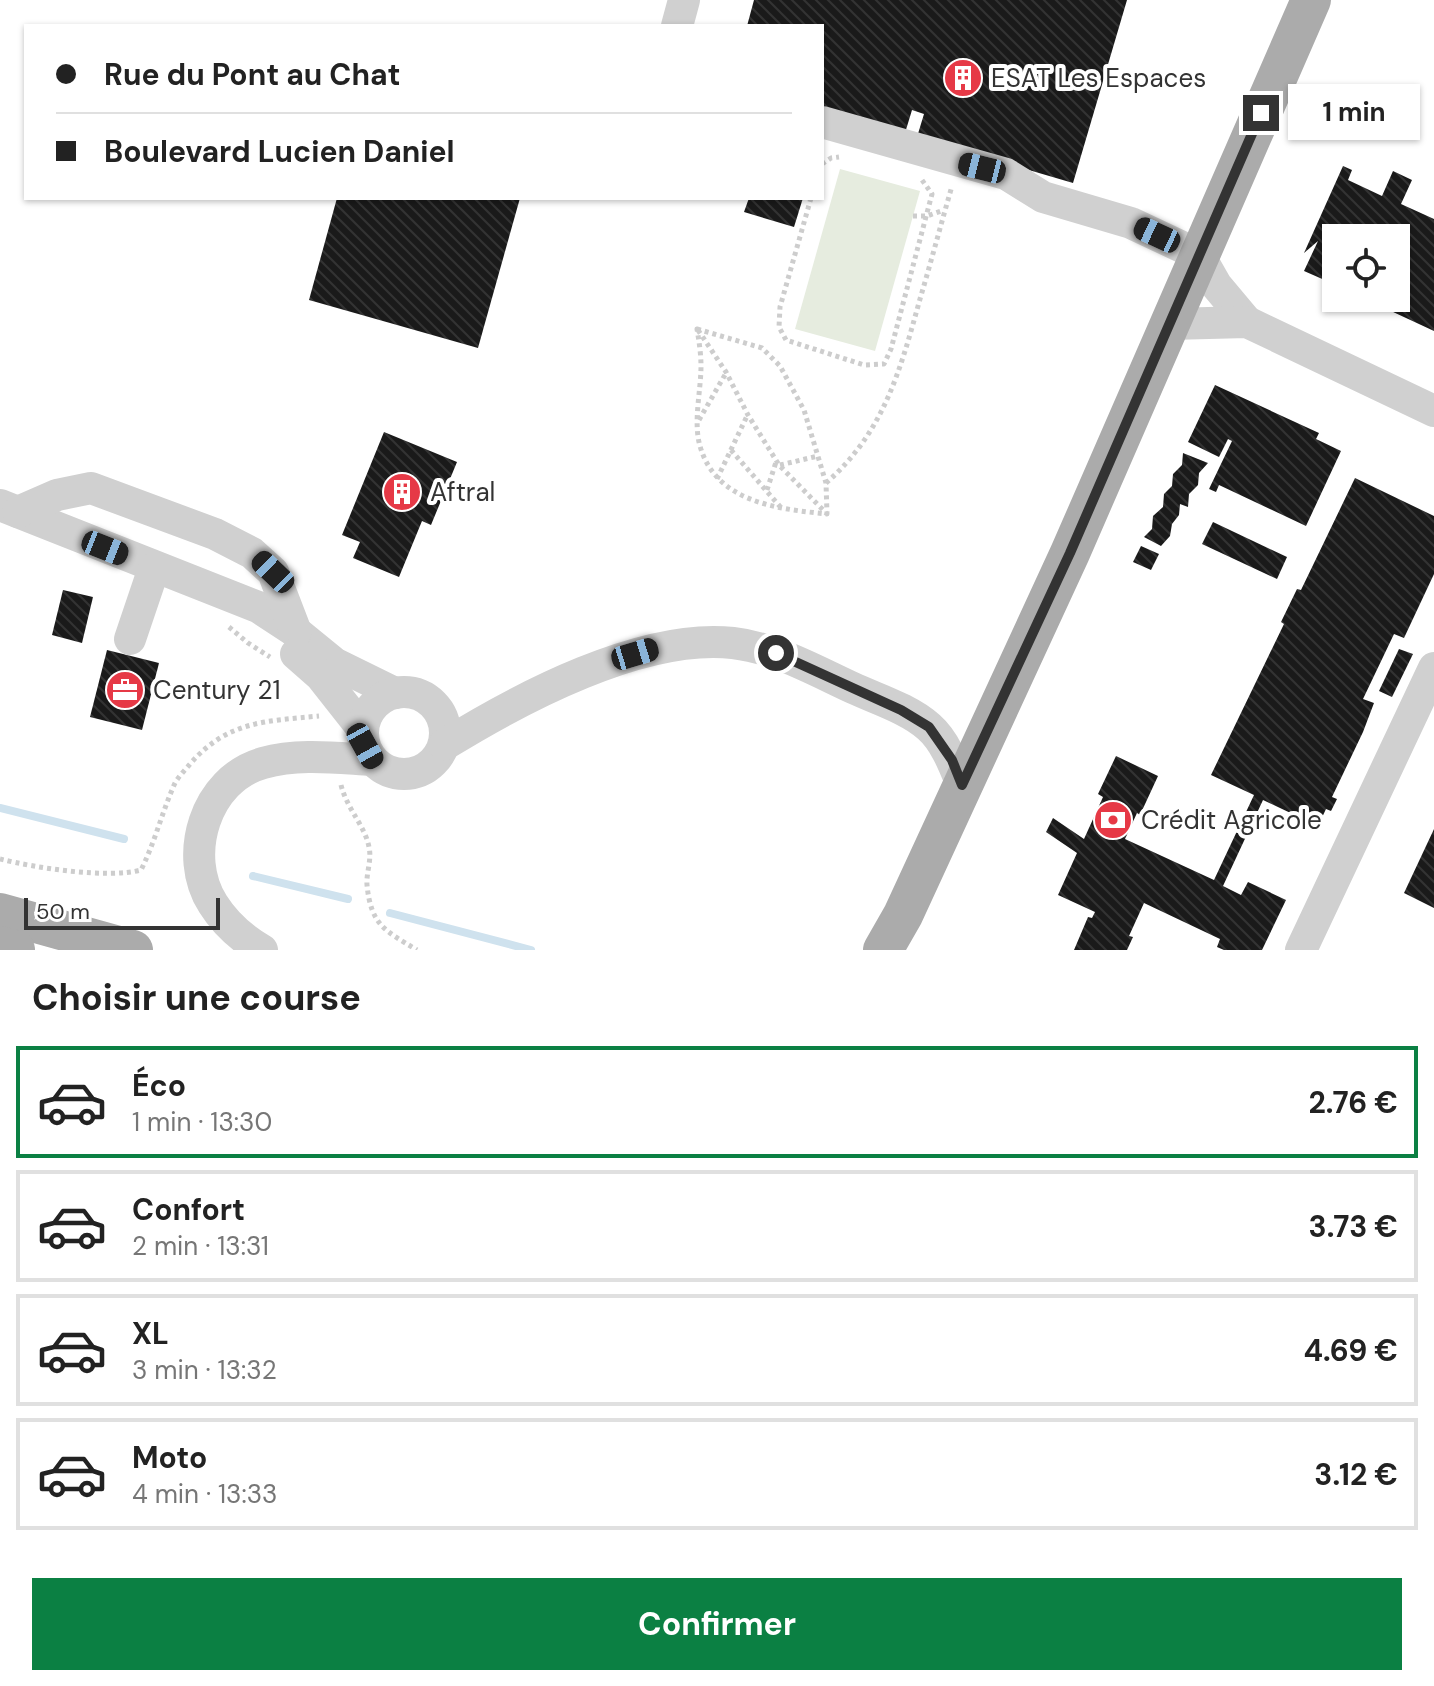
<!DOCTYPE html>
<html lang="fr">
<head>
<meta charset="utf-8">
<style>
	body { margin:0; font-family:"DM Sans",sans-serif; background:#f2f2f2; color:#222; height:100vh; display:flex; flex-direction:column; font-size:30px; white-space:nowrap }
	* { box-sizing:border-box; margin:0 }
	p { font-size:26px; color:#767676 }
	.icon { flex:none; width:44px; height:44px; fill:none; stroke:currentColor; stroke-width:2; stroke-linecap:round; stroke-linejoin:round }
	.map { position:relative; height:950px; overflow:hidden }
	.details { display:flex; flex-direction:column; background:#fff; flex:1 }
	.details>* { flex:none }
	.top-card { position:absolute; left:24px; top:24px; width:800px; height:176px; border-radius:0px; box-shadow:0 2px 6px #0004; display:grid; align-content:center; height:176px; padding:0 32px; background:#fff }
	.tools { position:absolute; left:1322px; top:224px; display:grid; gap:16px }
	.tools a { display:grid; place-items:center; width:88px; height:88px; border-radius:0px; background:#fff; box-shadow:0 2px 6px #0004; font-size:40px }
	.scale { position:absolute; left:24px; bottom:20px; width:196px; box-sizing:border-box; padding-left:8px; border:4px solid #333; border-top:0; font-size:22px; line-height:28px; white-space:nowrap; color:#333; -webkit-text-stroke:6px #fff; paint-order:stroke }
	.end { position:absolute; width:36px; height:36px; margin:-18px; border:10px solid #333; background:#fff; box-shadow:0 0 0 4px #fff }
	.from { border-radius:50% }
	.bubble { position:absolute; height:56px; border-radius:0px; background:#fff; box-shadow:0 2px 6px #0004; font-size:26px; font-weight:700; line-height:56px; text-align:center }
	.car { position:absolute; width:24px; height:48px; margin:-24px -12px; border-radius:10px; box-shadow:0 0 6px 2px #0007; background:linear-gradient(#222 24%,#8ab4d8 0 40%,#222 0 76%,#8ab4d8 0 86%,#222 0) }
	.top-card b { display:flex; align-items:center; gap:28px; height:76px; font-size:30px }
	.top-card b+b { border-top:2px solid #e0e0e0 }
	.top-card i { width:20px; height:20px; background:#222 }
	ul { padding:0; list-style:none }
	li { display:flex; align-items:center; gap:24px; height:112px; margin:0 16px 12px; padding:0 16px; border:4px solid #e0e0e0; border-radius:0px }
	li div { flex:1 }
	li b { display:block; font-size:30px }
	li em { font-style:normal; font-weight:700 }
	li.active { border-color:#0b8043 }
	li>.icon { width:72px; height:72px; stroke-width:1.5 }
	h2 { padding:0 32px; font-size:36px; line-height:96px }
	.action { display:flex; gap:16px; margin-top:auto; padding:16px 32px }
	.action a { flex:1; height:92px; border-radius:0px; background:#0b8043; color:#fff; font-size:32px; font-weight:700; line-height:92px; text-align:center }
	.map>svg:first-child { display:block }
	.garden { fill:#e6ecdf }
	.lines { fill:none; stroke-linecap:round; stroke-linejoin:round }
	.stream { stroke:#cfe2ee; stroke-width:8 }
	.building { fill:url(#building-back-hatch) }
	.path { stroke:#cdcdcd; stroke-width:5; stroke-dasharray:4 4; stroke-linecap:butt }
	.minor { stroke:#d0d0d0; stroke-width:32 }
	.major { stroke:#ababab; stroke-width:40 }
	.route { stroke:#333; stroke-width:10 }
	.labels { text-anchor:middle; stroke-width:8; stroke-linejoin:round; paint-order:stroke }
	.poi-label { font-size:26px; fill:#333; stroke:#fff; text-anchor:start }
</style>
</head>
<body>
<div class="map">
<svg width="1434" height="950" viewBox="0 0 1434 950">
	<defs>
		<pattern id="building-back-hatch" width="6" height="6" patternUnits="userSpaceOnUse" patternTransform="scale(2)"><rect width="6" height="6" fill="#1a1a1a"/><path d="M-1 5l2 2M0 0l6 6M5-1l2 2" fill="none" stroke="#333"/></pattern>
	</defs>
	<rect width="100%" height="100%" fill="#fff"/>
	<path class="garden" d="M840 169 920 191 875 351 795 329Z"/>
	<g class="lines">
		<g class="stream">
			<path d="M0 808 124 839"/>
			<path d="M253 876 348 899"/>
			<path d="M390 913 531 950"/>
		</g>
	</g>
	<g class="building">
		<path d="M754 0H1127L1073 183 917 137 924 114 912 110 905 133 822 108V26H747Z"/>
		<path d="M1343 166 1352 170 1348 180 1382 196 1393 171 1412 180 1401 204 1434 219V331L1363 298H1396V238H1336V285L1304 271 1318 241 1304 253Z"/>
		<path d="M337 198H520L478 348 309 300Z"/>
		<path d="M749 198H803L794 227 744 212Z"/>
		<path d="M1215 385 1319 433 1316 439 1341 451 1306 526 1219 485 1216 492 1209 489 1232 441 1228 439 1219 457 1188 442Z"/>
		<path d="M384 432 457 462 431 525 422 521 399 577 353 558 360 542 342 535Z"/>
		<path d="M1183 453 1208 463 1199 473 1198 485 1189 494 1188 507 1180 504 1179 515 1172 524 1170 536 1161 546 1144 537 1152 529 1153 516 1163 507 1164 494 1172 486 1173 474 1182 465Z"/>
		<path d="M1355 478 1434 516V574L1404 638 1394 634 1363 699 1374 703 1363 732 1332 797 1337 799 1331 811 1326 809 1318 826 1263 800 1223 886 1241 895 1248 882 1286 900 1262 950H1224L1217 947 1220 939 1144 903 1129 936 1133 937 1127 950H1074L1088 917 1092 918 1095 912 1058 895 1077 853 1046 832 1053 818 1084 839 1103 797 1098 794 1116 756 1158 776 1140 815 1137 813 1125 839 1214 880 1254 795 1211 775 1284 624 1281 622 1297 589 1301 590Z"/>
		<path d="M1213 522 1287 557 1277 579 1202 544Z"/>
		<path d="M1141 546 1159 554 1151 570 1133 562Z"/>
		<path d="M63 590 93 597 82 643 52 635Z"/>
		<path d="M1399 649 1413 654 1392 697 1379 691Z"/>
		<path d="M107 650 159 663 142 730 90 717Z"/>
		<path d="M1434 829V908L1404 893Z"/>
	</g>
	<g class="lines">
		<g class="path">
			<path d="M822 164 831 158 839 157"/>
			<path d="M811 198 780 307 779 327 786 340 864 365 884 364 891 349 932 194 922 180"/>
			<path d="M913 216H927L944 210"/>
			<path d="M697 329 762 348 780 366 804 410 826 483 827 514C779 509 716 503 700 446 693 422 701 391 701 366 701 354 699 341 697 329Z"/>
			<path d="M698 330 726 372 748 415 779 465 827 514"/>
			<path d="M699 420 726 373"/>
			<path d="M731 450 783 510"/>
			<path d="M780 465 818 456"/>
			<path d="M717 479 747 416"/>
			<path d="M826 483C884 432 900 371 920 299 931 262 941 224 952 186"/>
			<path d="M767 490 776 462"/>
			<path d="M229 627 248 643 270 657"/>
			<path d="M341 785C347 809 365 826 369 847 372 860 366 873 367 885 371 926 386 931 417 950"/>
			<path d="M0 859C36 868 107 879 141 870 155 842 162 812 175 783 179 776 185 770 190 764 227 721 266 721 319 716"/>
		</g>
		<g class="minor">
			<path d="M677 26 684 0"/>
			<path d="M822 122 1006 174 1043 197 1131 223 1199 255 1216 285 1247 322"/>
			<path d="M1170 324 1247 322 1434 411"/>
			<path d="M0 505 258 607 296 632 334 663 395 693"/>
			<path d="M18 512 57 495 91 488 215 534 252 553 273 572 296 632"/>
			<path d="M130 639 154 568"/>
			<path d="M296 654 321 676 362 728"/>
			<circle cx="404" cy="733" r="41"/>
			<path d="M444 745C520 698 642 633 733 643 776 648 814 670 853 688 877 699 909 709 929 727 945 741 954 765 962 785"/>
			<path d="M262 950C243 939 225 923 213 904 182 856 205 779 263 763 299 753 336 758 372 760"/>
			<path d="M1301 950 1434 668"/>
		</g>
		<g class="major">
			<path d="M0 913 133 950"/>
			<path d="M0 946 15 950"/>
			<path d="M883 950 903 915 1070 553 1311 0"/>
		</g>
	</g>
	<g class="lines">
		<path class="route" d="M776 653 901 710 929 727 952 760 962 785 1070 553 1261 113"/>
	</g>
	<defs>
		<symbol id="building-disc" viewBox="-11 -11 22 22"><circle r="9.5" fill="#e63946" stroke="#fff"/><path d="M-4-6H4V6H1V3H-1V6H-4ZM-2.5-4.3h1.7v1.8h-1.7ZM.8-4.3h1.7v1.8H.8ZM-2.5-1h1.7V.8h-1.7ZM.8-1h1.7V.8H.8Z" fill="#fff"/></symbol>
		<symbol id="office-disc" viewBox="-11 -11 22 22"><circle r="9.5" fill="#e63946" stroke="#fff"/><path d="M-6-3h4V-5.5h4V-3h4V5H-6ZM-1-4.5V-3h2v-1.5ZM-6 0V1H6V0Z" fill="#fff"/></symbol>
		<symbol id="bank-disc" viewBox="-11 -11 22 22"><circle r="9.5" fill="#e63946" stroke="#fff"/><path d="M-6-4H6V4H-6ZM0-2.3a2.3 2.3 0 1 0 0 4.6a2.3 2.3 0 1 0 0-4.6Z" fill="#fff"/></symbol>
	</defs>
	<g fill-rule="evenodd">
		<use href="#building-disc" x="941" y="56" width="44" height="44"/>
		<use href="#building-disc" x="380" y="470" width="44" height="44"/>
		<use href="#office-disc" x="103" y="668" width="44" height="44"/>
		<use href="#bank-disc" x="1091" y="798" width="44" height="44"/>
	</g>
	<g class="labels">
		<g class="poi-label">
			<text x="991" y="87">ESAT Les Espaces</text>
			<text x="430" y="501">Aftral</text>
			<text x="153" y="699">Century 21</text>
			<text x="1141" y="829">Crédit Agricole</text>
		</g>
	</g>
</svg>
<div class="tools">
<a><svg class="icon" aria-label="locate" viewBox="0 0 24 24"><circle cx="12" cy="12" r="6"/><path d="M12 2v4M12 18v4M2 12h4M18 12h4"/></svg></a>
</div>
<div class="scale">50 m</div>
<i class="end from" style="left:776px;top:653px"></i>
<i class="end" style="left:1261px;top:113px"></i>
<div class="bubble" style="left:1288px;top:84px;width:132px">1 min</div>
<i class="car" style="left:982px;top:168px;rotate:284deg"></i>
<i class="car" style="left:1157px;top:235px;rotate:295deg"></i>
<i class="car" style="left:105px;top:548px;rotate:112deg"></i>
<i class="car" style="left:273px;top:572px;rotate:314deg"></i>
<i class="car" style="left:635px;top:654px;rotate:73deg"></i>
<i class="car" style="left:365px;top:746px;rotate:151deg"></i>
<div class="top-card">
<b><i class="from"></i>Rue du Pont au Chat</b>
<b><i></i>Boulevard Lucien Daniel</b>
</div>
</div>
<section class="details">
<h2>Choisir une course</h2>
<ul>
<li class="active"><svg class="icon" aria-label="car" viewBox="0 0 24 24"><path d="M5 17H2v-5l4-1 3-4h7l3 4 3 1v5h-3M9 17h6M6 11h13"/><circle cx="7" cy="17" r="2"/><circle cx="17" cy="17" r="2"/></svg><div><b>Éco</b><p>1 min · 13:30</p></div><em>2.76 €</em></li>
<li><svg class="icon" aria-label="car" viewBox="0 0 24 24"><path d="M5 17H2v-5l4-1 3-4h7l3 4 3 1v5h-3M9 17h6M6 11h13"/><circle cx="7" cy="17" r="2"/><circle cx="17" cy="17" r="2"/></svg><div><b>Confort</b><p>2 min · 13:31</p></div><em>3.73 €</em></li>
<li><svg class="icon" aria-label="car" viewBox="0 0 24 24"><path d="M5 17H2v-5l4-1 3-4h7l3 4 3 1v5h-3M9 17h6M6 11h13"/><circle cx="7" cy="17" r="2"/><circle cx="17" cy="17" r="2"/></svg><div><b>XL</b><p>3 min · 13:32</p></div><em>4.69 €</em></li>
<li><svg class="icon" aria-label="car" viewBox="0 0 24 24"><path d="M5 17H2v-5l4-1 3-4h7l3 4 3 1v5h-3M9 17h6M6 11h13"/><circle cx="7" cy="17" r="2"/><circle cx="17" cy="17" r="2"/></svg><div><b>Moto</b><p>4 min · 13:33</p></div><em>3.12 €</em></li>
</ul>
<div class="action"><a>Confirmer</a></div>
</section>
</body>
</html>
